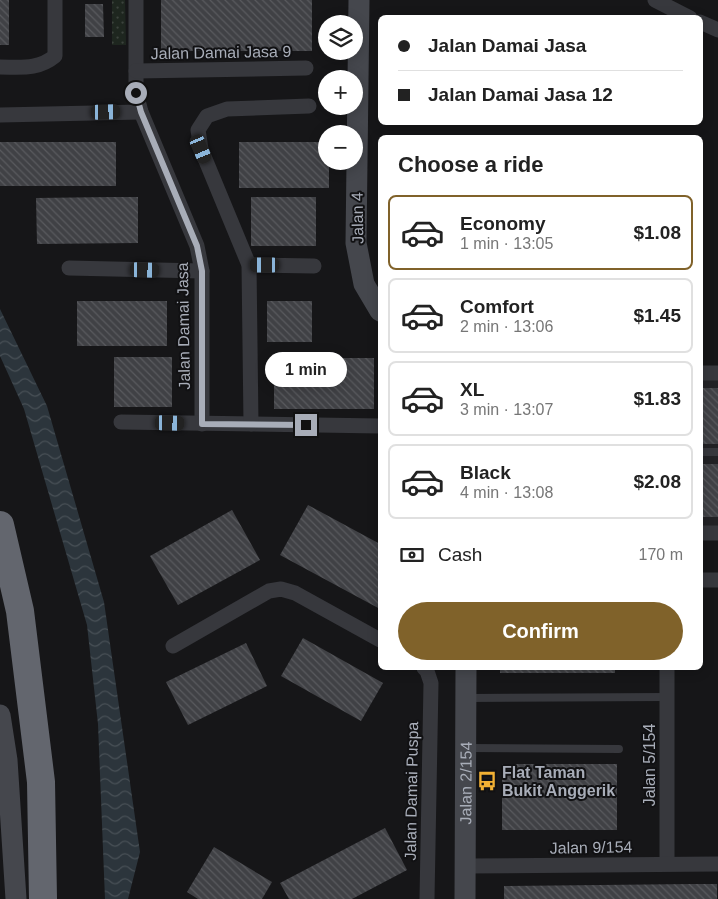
<!DOCTYPE html>
<html lang="en">
<head>
<meta charset="utf-8">
<style>
	body { margin:0; font-family:Helvetica,sans-serif; background:#f6f6f6; color:#222; height:100vh; display:flex; flex-direction:column; font-size:19px; white-space:nowrap }
	* { box-sizing:border-box; margin:0 }
	p { font-size:16px; color:#767676 }
	.icon { flex:none; width:28px; height:28px; fill:none; stroke:currentColor; stroke-width:2; stroke-linecap:round; stroke-linejoin:round }
	.map { position:relative; flex:1; overflow:hidden }
	.side { position:absolute; left:378px; top:135px; width:325px; height:535px; display:flex; flex-direction:column; background:#fff; border-radius:8px; box-shadow:0 2px 12px #0003 }
	.side>* { flex:none }
	.hud { position:absolute; left:378px; top:15px; width:325px; height:110px; border-radius:8px; box-shadow:0 2px 12px #0003; display:grid; align-content:center; height:110px; padding:0 20px; background:#fff }
	.buttons { position:absolute; left:318px; top:15px; display:grid; gap:10px }
	.buttons a { display:grid; place-items:center; width:45px; height:45px; border-radius:50%; background:#fff; box-shadow:0 2px 12px #0003; font-size:25px }
	.end { position:absolute; width:22px; height:22px; margin:-11px; border:6px solid #a8adb8; background:#111; box-shadow:0 0 0 2px #111 }
	.from { border-radius:50% }
	.bubble { position:absolute; height:35px; border-radius:18px; background:#fff; box-shadow:0 2px 12px #0003; font-size:16px; font-weight:700; line-height:35px; text-align:center }
	.car { position:absolute; width:15px; height:30px; margin:-15px -8px; border-radius:6px; box-shadow:0 0 4px 1px #0007; background:linear-gradient(#222 24%,#8ab4d8 0 40%,#222 0 76%,#8ab4d8 0 86%,#222 0) }
	.hud b { display:flex; align-items:center; gap:18px; height:48px; font-size:19px }
	.hud b+b { border-top:1px solid #e0e0e0 }
	.hud i { width:12px; height:12px; background:#222 }
	ul { padding:0; list-style:none }
	li { display:flex; align-items:center; gap:15px; height:75px; margin:0 10px 8px; padding:0 10px; border:2px solid #e0e0e0; border-radius:8px }
	li div { flex:1 }
	li b { display:block; font-size:19px }
	li em { font-style:normal; font-weight:700 }
	li.current { border-color:#80622a }
	li>.icon { width:45px; height:45px; stroke-width:1.5 }
	h2 { padding:0 20px; font-size:22px; line-height:60px }
	.pay { display:flex; align-items:center; gap:12px; height:55px; padding:0 20px; font-size:19px }
	.pay p { margin-inline-start:auto }
	.button { display:flex; gap:10px; margin-top:auto; padding:10px 20px }
	.button a { flex:1; height:58px; border-radius:30px; background:#80622a; color:#fff; font-size:20px; font-weight:700; line-height:58px; text-align:center }
	.map>svg:first-child { display:block }
	.built { fill:#222225 }
	.grass { fill:url(#grass-dots) }
	.water { fill:url(#water-waves) }
	.building { fill:url(#building-back-hatch) }
	.lines { fill:none; stroke-linecap:round; stroke-linejoin:round }
	.lane { stroke:#37383d; stroke-width:8 }
	.street { stroke:#37383d; stroke-width:15 }
	.secondary { stroke:#45474d; stroke-width:21 }
	.highway { stroke:#63666e; stroke-width:28 }
	.route { stroke:#a8adb8; stroke-width:6 }
	.labels { text-anchor:middle; stroke-width:4; stroke-linejoin:round; paint-order:stroke }
	.street-label { font-size:16px; fill:#a8adb8; stroke:#111113 }
	.poi-label { font-size:16px; font-weight:bold; fill:#a8adb8; stroke:#111113; text-anchor:start }
</style>
</head>
<body>
<div class="map">
<svg width="718" height="899" viewBox="0 0 718 899">
	<defs>
		<pattern id="grass-dots" width="8" height="8" patternUnits="userSpaceOnUse" patternTransform="scale(1.25)"><rect width="8" height="8" fill="#1e261f"/><path d="M2 2h.1M6 6h.1" fill="none" stroke="#3c433d" stroke-width="1.8" stroke-linecap="round"/></pattern>
		<pattern id="water-waves" width="16" height="10" patternUnits="userSpaceOnUse" patternTransform="scale(1.25)"><rect width="16" height="10" fill="#2c353c"/><path d="M0 5q4-4 8 0t8 0" fill="none" stroke="#485056"/></pattern>
		<pattern id="building-back-hatch" width="6" height="6" patternUnits="userSpaceOnUse" patternTransform="scale(1.25)"><rect width="6" height="6" fill="#404145"/><path d="M-1 5l2 2M0 0l6 6M5-1l2 2" fill="none" stroke="#595a5e"/></pattern>
	</defs>
	<rect width="100%" height="100%" fill="#161618"/>
	<path class="built" d="M718 376V529L700 528V377Z"/>
	<path class="grass" d="M112 0H125L126 45H112Z"/>
	<path class="water" d="M0 309 47 406 104 602 140 852 128 899H105L98 724 87 625 24 409 0 356Z"/>
	<g class="building">
		<rect x="0" y="0" width="9" height="45"/>
		<rect x="161" y="0" width="151" height="51"/>
		<path d="M85 4H103L104 37H85Z"/>
		<rect x="0" y="142" width="116" height="44"/>
		<path d="M239 142H326V161H329V188H239Z"/>
		<path d="M111 197H138V243L37 244 36 198Z"/>
		<rect x="251" y="197" width="65" height="49"/>
		<rect x="77" y="301" width="90" height="45"/>
		<rect x="267" y="301" width="45" height="41"/>
		<rect x="114" y="357" width="58" height="50"/>
		<rect x="274" y="358" width="100" height="51"/>
		<rect x="700" y="388" width="18" height="56"/>
		<rect x="700" y="464" width="18" height="53"/>
		<path d="M308 505 380 544V609L280 555Z"/>
		<path d="M232 510 260 560 178 605 150 556Z"/>
		<path d="M303 638 383 683 361 721 281 676Z"/>
		<path d="M246 643 267 686 188 725 166 682Z"/>
		<rect x="500" y="668" width="115" height="5"/>
		<rect x="502" y="764" width="115" height="66"/>
		<path d="M385 828 407 870 352 899H289L280 883Z"/>
		<path d="M214 847 272 882 262 899H198L187 892Z"/>
		<path d="M692 884H717V899H504V886Z"/>
	</g>
	<g class="lines">
		<g class="lane">
			<path d="M700 452H718"/>
			<path d="M468 698 667 697"/>
			<path d="M468 748 619 749"/>
		</g>
		<g class="street">
			<path d="M136 0V93L141 112 197 246 202 271V424"/>
			<path d="M655 0 690 18"/>
			<path d="M700 22 718 30"/>
			<path d="M0 67C21 67 38 70 55 56V0"/>
			<path d="M136 71 306 68"/>
			<path d="M0 115 141 112"/>
			<path d="M249 265 314 266"/>
			<path d="M69 268 202 271"/>
			<path d="M700 373H718"/>
			<path d="M121 422 380 426"/>
			<path d="M251 424 249 265 201 149 198 130 207 116 227 109 309 106"/>
			<path d="M700 533H718"/>
			<path d="M700 580H718"/>
			<path d="M173 646 269 591 281 589 295 593 380 640"/>
			<path d="M424 668 427 671 431 683 427 899"/>
			<path d="M667 668V863"/>
			<path d="M465 866 718 864"/>
		</g>
		<g class="secondary">
			<path d="M359 0 356 243 364 284 380 311"/>
			<path d="M0 715 7 760 16 899"/>
			<path id="s1" d="M465 899 466 668"/>
		</g>
		<path class="highway" d="M0 525 20 611 41 782 43 899"/>
	</g>
	<g class="lines">
		<path class="route" d="M136 93 141 112 197 246 202 271V424L306 425"/>
	</g>
	<defs>
		<symbol id="bus-bare" viewBox="-9 -9 18 18"><path d="M-5-6H5V4H4V6H2V4H-2V6H-4V4H-5ZM-3.5-4V0h7V-4ZM-3.5 1.2v1.5H-2V1.2ZM2 1.2v1.5H3.5V1.2Z" fill="#f2b134" stroke="#111113" stroke-width="2.5" paint-order="stroke"/></symbol>
	</defs>
	<g fill-rule="evenodd">
		<use href="#bus-bare" x="473" y="767" width="28" height="28"/>
	</g>
	<g class="labels">
		<g class="street-label">
			<text transform="translate(221 52) rotate(-1)" y="6">Jalan Damai Jasa 9</text>
			<text transform="translate(357 218) rotate(-91)" y="6">Jalan 4</text>
			<text transform="translate(183 326) rotate(-91)" y="6">Jalan Damai Jasa</text>
			<text transform="translate(649 765) rotate(-90)" y="6">Jalan 5/154</text>
			<text dy="6" stroke="none"><textPath href="#s1" startOffset="116">Jalan 2/154</textPath></text>
			<text transform="translate(411 791) rotate(-89)" y="6">Jalan Damai Puspa</text>
			<text transform="translate(591 847) rotate(-1)" y="6">Jalan 9/154</text>
		</g>
		<g class="poi-label">
			<text x="502" y="778">Flat Taman<tspan x="502" dy="18">Bukit Anggerik</tspan></text>
		</g>
	</g>
</svg>
<div class="buttons">
<a><svg class="icon" aria-label="layers" viewBox="0 0 24 24"><path d="M12 4l9 5-9 5-9-5zM3 14l9 5 9-5"/></svg></a>
<a>+</a>
<a>−</a>
</div>
<i class="end from" style="left:136px;top:93px"></i>
<i class="end" style="left:306px;top:425px"></i>
<div class="bubble" style="left:265px;top:352px;width:82px">1 min</div>
<i class="car" style="left:106px;top:112px;rotate:89deg"></i>
<i class="car" style="left:201px;top:149px;rotate:157deg"></i>
<i class="car" style="left:265px;top:265px;rotate:270deg"></i>
<i class="car" style="left:145px;top:270px;rotate:91deg"></i>
<i class="car" style="left:170px;top:423px;rotate:91deg"></i>
<div class="hud">
<b><i class="from"></i>Jalan Damai Jasa</b>
<b><i></i>Jalan Damai Jasa 12</b>
</div>
<section class="side">
<h2>Choose a ride</h2>
<ul>
<li class="current"><svg class="icon" aria-label="car" viewBox="0 0 24 24"><path d="M5 17H2v-5l4-1 3-4h7l3 4 3 1v5h-3M9 17h6M6 11h13"/><circle cx="7" cy="17" r="2"/><circle cx="17" cy="17" r="2"/></svg><div><b>Economy</b><p>1 min · 13:05</p></div><em>$1.08</em></li>
<li><svg class="icon" aria-label="car" viewBox="0 0 24 24"><path d="M5 17H2v-5l4-1 3-4h7l3 4 3 1v5h-3M9 17h6M6 11h13"/><circle cx="7" cy="17" r="2"/><circle cx="17" cy="17" r="2"/></svg><div><b>Comfort</b><p>2 min · 13:06</p></div><em>$1.45</em></li>
<li><svg class="icon" aria-label="car" viewBox="0 0 24 24"><path d="M5 17H2v-5l4-1 3-4h7l3 4 3 1v5h-3M9 17h6M6 11h13"/><circle cx="7" cy="17" r="2"/><circle cx="17" cy="17" r="2"/></svg><div><b>XL</b><p>3 min · 13:07</p></div><em>$1.83</em></li>
<li><svg class="icon" aria-label="car" viewBox="0 0 24 24"><path d="M5 17H2v-5l4-1 3-4h7l3 4 3 1v5h-3M9 17h6M6 11h13"/><circle cx="7" cy="17" r="2"/><circle cx="17" cy="17" r="2"/></svg><div><b>Black</b><p>4 min · 13:08</p></div><em>$2.08</em></li>
</ul>
<div class="pay"><svg class="icon" aria-label="cash" viewBox="0 0 24 24"><path d="M3 7h18v10H3z"/><circle cx="12" cy="12" r="2"/></svg>Cash<p>170 m</p></div>
<div class="button"><a>Confirm</a></div>
</section>
</div>
</body>
</html>
